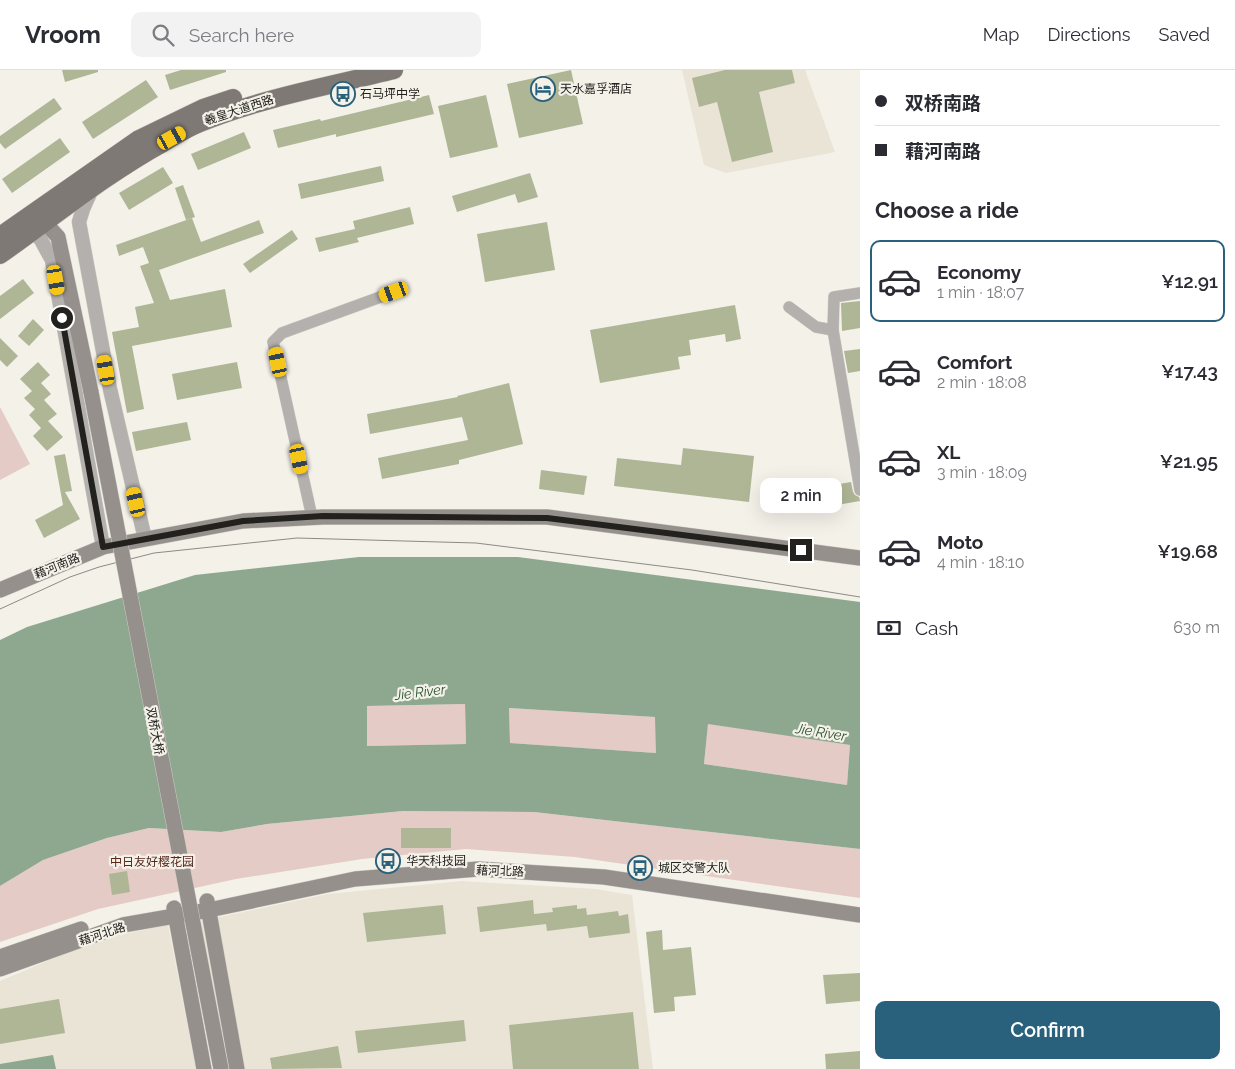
<!DOCTYPE html>
<html lang="en">
<head>
<meta charset="utf-8">
<style>
	body { margin:0; font-family:Raleway,"Noto Sans SC",sans-serif; background:#f2f2f3; color:#2b2b33; height:100vh; display:flex; flex-direction:column; font-size:19px; white-space:nowrap }
	* { box-sizing:border-box; margin:0 }
	p { font-size:16px; color:#7c7c81 }
	.icon { flex:none; width:28px; height:28px; fill:none; stroke:currentColor; stroke-width:2; stroke-linecap:round; stroke-linejoin:round }
	.map { position:relative; flex:1; overflow:hidden }
	.sheet { display:flex; flex-direction:column; background:#fff; width:375px }
	.sheet>* { flex:none }
	.guide { display:grid; align-content:center; height:110px; padding:0 15px; background:#fff }
	.end { position:absolute; width:22px; height:22px; margin:-11px; border:6px solid #22211e; background:#fff; box-shadow:0 0 0 2px #fff }
	.from { border-radius:50% }
	.bubble { position:absolute; height:35px; border-radius:10px; background:#fff; box-shadow:0 5px 20px #0002; font-size:16px; font-weight:600; line-height:35px; text-align:center }
	.car { position:absolute; width:15px; height:30px; margin:-15px -8px; border-radius:6px; box-shadow:0 0 4px 1px #0007; background:linear-gradient(#f5c518 24%,#345 0 40%,#f5c518 0 76%,#345 0 86%,#f5c518 0) }
	.guide b { display:flex; align-items:center; gap:18px; height:48px; font-size:19px }
	.guide b+b { border-top:1px solid #e1e1e2 }
	.guide i { width:12px; height:12px; background:#2b2b33 }
	ul { padding:0; list-style:none }
	li { display:flex; align-items:center; gap:15px; height:82px; margin:0 10px 8px; padding:0 5px; border:2px solid transparent; border-radius:10px }
	li div { flex:1 }
	li b { display:block; font-size:19px }
	li em { font-style:normal; font-weight:600 }
	li.active { border-color:#29607b }
	li>.icon { width:45px; height:45px; stroke-width:1.5 }
	h2 { padding:0 15px; font-size:22px; line-height:60px }
	.pay { display:flex; align-items:center; gap:12px; height:55px; padding:0 15px; font-size:19px }
	.pay p { margin-inline-start:auto }
	.action { display:flex; gap:10px; margin-top:auto; padding:10px 15px }
	.action a { flex:1; height:58px; border-radius:10px; background:#29607b; color:#fff; font-size:20px; font-weight:600; line-height:58px; text-align:center }
	header { display:flex; align-items:center; gap:30px; box-sizing:border-box; height:70px; padding:0 25px; background:#fff; border-bottom:1px solid #e1e1e2 }
	header strong { font-size:24px }
	nav { display:flex; gap:28px; margin-inline-start:auto; font-size:18px }
	.search { width:350px; height:45px; background:#f2f2f3; display:flex; align-items:center; gap:12px; box-sizing:border-box; padding:0 18px; border-radius:10px; color:#7c7c81; font-size:19px }
	main { display:flex; flex:1; min-height:0 }
	.map>svg:first-child { display:block }
	.built { fill:#e9e4d5 }
	.green { fill:#e4cbc5 }
	.water { fill:#8ea890; fill-rule:evenodd }
	.building { fill:#aeb696 }
	.lines { fill:none; stroke-linecap:round; stroke-linejoin:round }
	.minor-casing { stroke:#ceccc4; stroke-width:12 }
	.tertiary-casing { stroke:#ceccc4; stroke-width:15 }
	.secondary-casing { stroke:#ceccc4; stroke-width:16 }
	.primary-casing { stroke:#ceccc4; stroke-width:19 }
	.minor { stroke:#b3b0ad; stroke-width:11 }
	.tertiary { stroke:#b3b0ad; stroke-width:14 }
	.secondary { stroke:#95908c; stroke-width:15 }
	.primary { stroke:#7f7975; stroke-width:18 }
	.tram { stroke:#8c8a85; stroke-width:1 }
	.secondary-bridge-casing { stroke:#ceccc4; stroke-width:16; stroke-linecap:butt }
	.secondary-bridge { stroke:#95908c; stroke-width:15 }
	.route { stroke:#22211e; stroke-width:6 }
	.labels { text-anchor:middle; stroke-width:4.5; stroke-linejoin:round; paint-order:stroke }
	.poi-label { font-size:12px; fill:#22211e; stroke:#f4f1e9; text-anchor:start }
	.street-label { font-size:12px; fill:#22211e; stroke:#f4f1e9 }
	.park-label { font-size:12px; fill:#57271c; stroke:#f4f1e9 }
	.water-label { font-size:14px; font-style:italic; fill:#2a5330; stroke:#f4f1e9 }
</style>
</head>
<body>
<header>
<strong>Vroom</strong>
<div class="search"><svg class="icon" aria-label="search" viewBox="0 0 24 24"><circle cx="10" cy="10" r="6"/><path d="M15 15l6 6"/></svg>Search here</div>
<nav><a>Map</a><a>Directions</a><a>Saved</a></nav>
</header>
<main>
<div class="map">
<svg width="860" height="999" viewBox="0 0 860 999">
	<rect width="100%" height="100%" fill="#f4f1e9"/>
	<g class="built">
		<path d="M682 0H805L835 82 726 103 704 95Z"/>
		<path d="M462 811 595 819 632 825 653 999H226L196 852 328 824Z"/>
		<path d="M168 855 196 999H0V911L99 869Z"/>
	</g>
	<g class="green">
		<path d="M0 337 30 394 0 410Z"/>
		<path d="M465 634 466 674 367 676V636Z"/>
		<path d="M509 638 656 647V683L510 673Z"/>
		<path d="M708 653 850 675 847 715 704 694Z"/>
		<path d="M403 741 534 742 860 779V828L575 787 466 779 362 789 236 809 98 839 0 872V816L43 790 107 768 149 758 221 762 267 754Z"/>
	</g>
	<g class="water">
		<path d="M359 487H518L860 532V779L534 742 403 741 267 754 221 762 149 758 107 768 43 790 0 816V570L27 557 195 505ZM465 634 466 674 367 676V636ZM509 638 655 647 656 683 510 673ZM708 654 850 675 847 715 704 694Z"/>
		<path d="M53 985 56 999H0V994Z"/>
	</g>
	<g class="building">
		<path d="M62 0H98V2L65 12Z"/>
		<path d="M181 0H226V2L170 20 165 5Z"/>
		<path d="M571 0 583 54 519 68 507 14Z"/>
		<path d="M725 0H792L795 13 759 22 773 82 732 92 717 32 699 37 692 8Z"/>
		<path d="M146 10 158 27 93 69 82 52Z"/>
		<path d="M429 25 434 44 336 67V64L278 78 273 60 320 49 321 51Z"/>
		<path d="M486 25 498 77 450 88 438 36Z"/>
		<path d="M54 28 62 39 5 79 0 73V66Z"/>
		<path d="M244 62 251 78 198 100 191 84Z"/>
		<path d="M60 68 70 82 12 123 2 109Z"/>
		<path d="M381 96 384 111 301 129 298 114Z"/>
		<path d="M163 97 173 113 129 140 119 123Z"/>
		<path d="M530 103 538 127 518 133 515 124 457 142 452 126Z"/>
		<path d="M183 115 195 147 186 150 175 118Z"/>
		<path d="M410 137 414 154 357 168 359 172 319 182 315 168 355 159 353 151Z"/>
		<path d="M192 148 201 172 259 150 264 163 159 200 170 230 225 219 232 257 132 276 144 339 127 343 112 262 139 257 135 237 154 233 140 196 149 193 143 177 119 186 116 175Z"/>
		<path d="M547 152 555 200 485 212 477 164Z"/>
		<path d="M292 160 298 169 250 203 243 194Z"/>
		<path d="M23 209 34 223 0 249V226Z"/>
		<path d="M860 231V258L842 261 841 233Z"/>
		<path d="M735 235 741 269 726 272 725 264 689 270 691 285 678 287 680 299 600 313 590 260Z"/>
		<path d="M33 249 44 260 29 276 18 266Z"/>
		<path d="M0 268 18 286 7 297 0 290Z"/>
		<path d="M860 279V301L848 303 844 281Z"/>
		<path d="M38 292 50 305 41 313 51 324 44 330 57 344 48 351 63 367 47 381 33 366 41 358 29 345 35 339 24 328 32 321 20 309Z"/>
		<path d="M237 292 242 318 177 330 172 304Z"/>
		<path d="M509 313 523 374 459 390V394L382 409 378 388 468 370 462 347 370 364 367 344 458 327 457 326Z"/>
		<path d="M187 352 191 370 136 381 132 362Z"/>
		<path d="M683 378 754 386 749 432 614 416 617 388 681 395Z"/>
		<path d="M65 384 72 421 65 422 80 449 44 468 35 450 63 435 54 386Z"/>
		<path d="M541 400 587 406 584 425 539 419Z"/>
		<path d="M851 412 853 422 855 425 859 427 860 431 791 443 787 423Z"/>
		<rect x="401" y="758" width="50" height="20"/>
		<path d="M127 801 130 822 112 825 109 804Z"/>
		<path d="M533 830 534 844 553 842 552 838 577 835V839L586 838 587 845 618 841 619 846 628 844 630 863 589 868 587 856 547 861 546 854 480 862 477 837Z"/>
		<path d="M443 835 446 864 367 872 363 843Z"/>
		<path d="M662 860 663 880 691 877 696 925 674 927 675 941 654 943 646 862Z"/>
		<path d="M860 903V931L826 934 823 905Z"/>
		<path d="M59 929 65 963 0 974V939Z"/>
		<path d="M633 942 639 999H513L509 955Z"/>
		<path d="M464 950 466 971 358 983 355 961Z"/>
		<path d="M338 976 342 998 272 999 270 988Z"/>
		<path d="M860 981V999H826L825 984Z"/>
	</g>
	<g class="lines">
		<defs>
			<g id="minor">
				<path d="M860 223 834 227 833 260 860 420"/>
				<path d="M789 237 816 257 833 260"/>
				<path d="M312 447 273 272 282 263 394 222"/>
			</g>
			<g id="tertiary">
				<path d="M92 119 83 139 79 152 110 319 145 469"/>
				<path d="M34 162 41 170 52 190 103 477"/>
			</g>
			<g id="secondary">
				<path d="M38 145 58 167 91 322"/>
				<path d="M0 520 103 477 243 451 323 447H547L860 488"/>
				<path d="M207 831 237 999"/>
				<path d="M174 838 204 999"/>
				<path d="M0 887 81 859"/>
				<path d="M0 899 123 855 209 840 355 809 478 799 604 807 860 845"/>
			</g>
			<g id="primary">
				<path d="M0 166 139 69 203 38 233 28"/>
				<path d="M0 185C54 147 105 105 163 73 175 66 187 58 200 53 262 28 329 16 394 0"/>
			</g>
		</defs>
		<use href="#minor" class="minor-casing"/>
		<use href="#tertiary" class="tertiary-casing"/>
		<use href="#secondary" class="secondary-casing"/>
		<use href="#primary" class="primary-casing"/>
		<use href="#minor" class="minor"/>
		<use href="#tertiary" class="tertiary"/>
		<use href="#secondary" class="secondary"/>
		<use href="#primary" class="primary"/>
		<path class="tram" d="M0 539 70 507 99 497 154 483 297 468 476 473 692 500 860 527"/>
		<defs>
			<path id="secondary-bridge" d="M91 322 221 999"/>
		</defs>
		<use href="#secondary-bridge" class="secondary-bridge-casing"/>
		<use href="#secondary-bridge" class="secondary-bridge"/>
	</g>
	<g class="lines">
		<path class="route" d="M62 248 103 477 243 451 323 446 547 448 801 480"/>
	</g>
	<defs>
		<symbol id="hotel-ring" viewBox="-11 -11 22 22"><circle r="9.5" fill="#f4f1e9" stroke="#29607b" stroke-width="1.5"/><path d="M-6-4.5h1.5V1H6V5H4.5V3h-9V5H-6ZM-4 0a1.8 1.8 0 1 1 3.6 0ZM.5 0V-2.5h3Q6-2.5 6 0Z" fill="#29607b"/></symbol>
		<symbol id="bus-ring" viewBox="-11 -11 22 22"><circle r="9.5" fill="#f4f1e9" stroke="#29607b" stroke-width="1.5"/><path d="M-5-6H5V4H4V6H2V4H-2V6H-4V4H-5ZM-3.5-4V0h7V-4ZM-3.5 1.2v1.5H-2V1.2ZM2 1.2v1.5H3.5V1.2Z" fill="#29607b"/></symbol>
	</defs>
	<g fill-rule="evenodd">
		<use href="#hotel-ring" x="529" y="5" width="28" height="28"/>
		<use href="#bus-ring" x="329" y="10" width="28" height="28"/>
		<use href="#bus-ring" x="374" y="777" width="28" height="28"/>
		<use href="#bus-ring" x="626" y="784" width="28" height="28"/>
	</g>
	<g class="labels">
		<g class="poi-label">
			<text x="560" y="23">天水嘉孚酒店</text>
			<text x="360" y="28">石马坪中学</text>
			<text x="406" y="795">华天科技园</text>
			<text x="658" y="802">城区交警大队</text>
		</g>
		<g class="street-label">
			<text transform="translate(239 40) rotate(-18)" y="4">羲皇大道西路</text>
			<text transform="translate(57 496) rotate(-22)" y="4">藉河南路</text>
			<text transform="translate(155 661) rotate(79)" y="4">双桥大桥</text>
			<text transform="translate(500 801) rotate(2)" y="4">藉河北路</text>
			<text transform="translate(102 864) rotate(-18)" y="4">藉河北路</text>
		</g>
		<g class="park-label">
			<text x="152" y="796">中日友好樱花园</text>
		</g>
		<g class="water-label">
			<text transform="translate(420 622) rotate(-7)" y="5">Jie River</text>
			<text transform="translate(821 662) rotate(9)" y="5">Jie River</text>
		</g>
	</g>
</svg>
<i class="end from" style="left:62px;top:248px"></i>
<i class="end" style="left:801px;top:480px"></i>
<div class="bubble" style="left:760px;top:408px;width:82px">2 min</div>
<i class="car" style="left:172px;top:68px;rotate:61deg"></i>
<i class="car" style="left:56px;top:210px;rotate:170deg"></i>
<i class="car" style="left:394px;top:222px;rotate:250deg"></i>
<i class="car" style="left:278px;top:292px;rotate:348deg"></i>
<i class="car" style="left:106px;top:300px;rotate:350deg"></i>
<i class="car" style="left:299px;top:389px;rotate:168deg"></i>
<i class="car" style="left:136px;top:432px;rotate:347deg"></i>
</div>
<section class="sheet">
<div class="guide">
<b><i class="from"></i>双桥南路</b>
<b><i></i>藉河南路</b>
</div>
<h2>Choose a ride</h2>
<ul>
<li class="active"><svg class="icon" aria-label="car" viewBox="0 0 24 24"><path d="M5 17H2v-5l4-1 3-4h7l3 4 3 1v5h-3M9 17h6M6 11h13"/><circle cx="7" cy="17" r="2"/><circle cx="17" cy="17" r="2"/></svg><div><b>Economy</b><p>1 min · 18:07</p></div><em>¥12.91</em></li>
<li><svg class="icon" aria-label="car" viewBox="0 0 24 24"><path d="M5 17H2v-5l4-1 3-4h7l3 4 3 1v5h-3M9 17h6M6 11h13"/><circle cx="7" cy="17" r="2"/><circle cx="17" cy="17" r="2"/></svg><div><b>Comfort</b><p>2 min · 18:08</p></div><em>¥17.43</em></li>
<li><svg class="icon" aria-label="car" viewBox="0 0 24 24"><path d="M5 17H2v-5l4-1 3-4h7l3 4 3 1v5h-3M9 17h6M6 11h13"/><circle cx="7" cy="17" r="2"/><circle cx="17" cy="17" r="2"/></svg><div><b>XL</b><p>3 min · 18:09</p></div><em>¥21.95</em></li>
<li><svg class="icon" aria-label="car" viewBox="0 0 24 24"><path d="M5 17H2v-5l4-1 3-4h7l3 4 3 1v5h-3M9 17h6M6 11h13"/><circle cx="7" cy="17" r="2"/><circle cx="17" cy="17" r="2"/></svg><div><b>Moto</b><p>4 min · 18:10</p></div><em>¥19.68</em></li>
</ul>
<div class="pay"><svg class="icon" aria-label="cash" viewBox="0 0 24 24"><path d="M3 7h18v10H3z"/><circle cx="12" cy="12" r="2"/></svg>Cash<p>630 m</p></div>
<div class="action"><a>Confirm</a></div>
</section>
</main>
</body>
</html>
